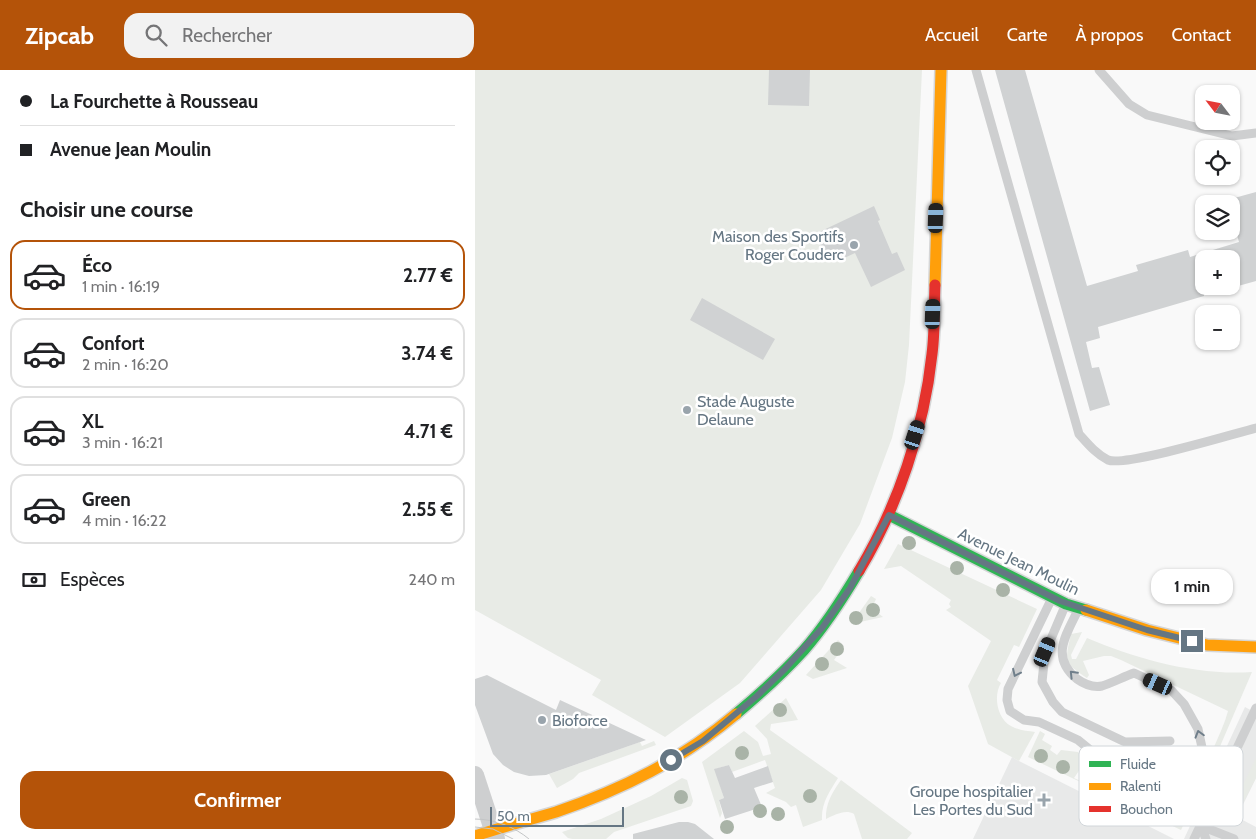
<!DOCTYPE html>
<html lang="fr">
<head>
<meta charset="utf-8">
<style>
	body { margin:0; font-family:Cabin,sans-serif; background:#f2f2f2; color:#202124; height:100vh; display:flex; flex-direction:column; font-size:19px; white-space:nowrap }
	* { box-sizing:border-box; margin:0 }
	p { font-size:16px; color:#757577 }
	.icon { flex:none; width:28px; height:28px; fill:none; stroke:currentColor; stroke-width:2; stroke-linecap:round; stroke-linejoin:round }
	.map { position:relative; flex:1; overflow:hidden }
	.side { display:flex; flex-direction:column; background:#fff; width:475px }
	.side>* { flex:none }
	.guide { display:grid; align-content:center; height:110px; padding:0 20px; background:#fff }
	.needle { width:32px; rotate:302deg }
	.buttons { position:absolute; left:720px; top:15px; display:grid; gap:10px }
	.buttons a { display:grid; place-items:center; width:45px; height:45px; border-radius:10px; background:#fff; box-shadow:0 1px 4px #0004; font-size:25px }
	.scale { position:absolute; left:15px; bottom:12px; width:134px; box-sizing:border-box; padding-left:5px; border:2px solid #657683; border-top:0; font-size:14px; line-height:18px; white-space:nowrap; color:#657683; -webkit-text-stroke:4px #fff; paint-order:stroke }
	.end { position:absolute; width:22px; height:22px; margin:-11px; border:6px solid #657683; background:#fff; box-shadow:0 0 0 2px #fff }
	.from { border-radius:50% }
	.bubble { position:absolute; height:35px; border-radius:15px; background:#fff; box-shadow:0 1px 4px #0004; font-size:16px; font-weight:700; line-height:35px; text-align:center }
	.car { position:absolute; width:15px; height:30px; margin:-15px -8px; border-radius:6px; box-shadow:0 0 4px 1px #0007; background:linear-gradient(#222 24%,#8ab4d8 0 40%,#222 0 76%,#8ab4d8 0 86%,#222 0) }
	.guide b { display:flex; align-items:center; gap:18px; height:48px; font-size:19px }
	.guide b+b { border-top:1px solid #e0e0e0 }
	.guide i { width:12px; height:12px; background:#202124 }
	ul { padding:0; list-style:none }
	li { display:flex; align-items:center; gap:15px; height:70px; margin:0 10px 8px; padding:0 10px; border:2px solid #e0e0e0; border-radius:15px }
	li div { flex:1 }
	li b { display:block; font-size:19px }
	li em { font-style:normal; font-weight:700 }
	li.current { border-color:#b45309 }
	li>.icon { width:45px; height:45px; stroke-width:1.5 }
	h2 { padding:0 20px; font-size:22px; line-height:60px }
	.pay { display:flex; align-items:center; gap:12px; height:55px; padding:0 20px; font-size:19px }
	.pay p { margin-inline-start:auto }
	.action { display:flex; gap:10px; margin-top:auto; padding:10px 20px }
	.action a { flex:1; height:58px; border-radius:15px; background:#b45309; color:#fff; font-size:20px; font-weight:700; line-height:58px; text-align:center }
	header { display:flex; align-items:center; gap:30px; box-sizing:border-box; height:70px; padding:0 25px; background:#b45309; color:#fff }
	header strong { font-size:24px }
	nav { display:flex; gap:28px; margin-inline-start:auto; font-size:18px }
	.search { width:350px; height:45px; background:#f2f2f2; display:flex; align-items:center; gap:12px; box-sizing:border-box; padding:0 18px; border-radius:15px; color:#757577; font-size:19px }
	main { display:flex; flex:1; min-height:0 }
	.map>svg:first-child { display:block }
	.built { fill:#e8e9e9 }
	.green { fill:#e8ebe6 }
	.building { fill:#d0d2d3 }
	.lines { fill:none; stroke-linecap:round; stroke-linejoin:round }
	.fast-casing { stroke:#d5d6d7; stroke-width:14 }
	.slow-casing { stroke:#d5d6d7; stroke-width:14 }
	.jam-casing { stroke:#d5d6d7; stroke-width:14 }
	.lane { stroke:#cecfd0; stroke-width:9 }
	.street { stroke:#cecfd0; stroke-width:18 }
	.fast { stroke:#30b455; stroke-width:11 }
	.slow { stroke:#ff9f0a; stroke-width:11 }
	.jam { stroke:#e5322d; stroke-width:11 }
	.tram { stroke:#c3c5c6; stroke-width:1 }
	.tree { fill:#a9b3a7 }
	.oneway { stroke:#707f8b }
	.route { stroke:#657683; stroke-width:6 }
	.poi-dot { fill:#99a4ac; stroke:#fff; stroke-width:2 }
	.labels { text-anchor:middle; stroke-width:5; stroke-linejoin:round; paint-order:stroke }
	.poi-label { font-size:16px; fill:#657683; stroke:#fff; text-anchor:end }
	.street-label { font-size:16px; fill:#657683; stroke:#fff }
	.key { fill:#fff; stroke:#d1d6da; stroke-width:1 }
	.key-label { font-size:14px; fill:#657683 }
</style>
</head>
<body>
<header>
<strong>Zipcab</strong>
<div class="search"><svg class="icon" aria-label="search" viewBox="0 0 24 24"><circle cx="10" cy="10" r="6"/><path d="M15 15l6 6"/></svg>Rechercher</div>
<nav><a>Accueil</a><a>Carte</a><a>À propos</a><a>Contact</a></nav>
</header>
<main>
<section class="side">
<div class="guide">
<b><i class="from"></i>La Fourchette à Rousseau</b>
<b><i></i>Avenue Jean Moulin</b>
</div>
<h2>Choisir une course</h2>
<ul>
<li class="current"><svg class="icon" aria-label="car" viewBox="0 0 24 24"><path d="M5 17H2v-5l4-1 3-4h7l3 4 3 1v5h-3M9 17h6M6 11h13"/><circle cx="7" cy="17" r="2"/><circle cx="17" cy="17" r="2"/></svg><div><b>Éco</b><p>1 min · 16:19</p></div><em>2.77 €</em></li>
<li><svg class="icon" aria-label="car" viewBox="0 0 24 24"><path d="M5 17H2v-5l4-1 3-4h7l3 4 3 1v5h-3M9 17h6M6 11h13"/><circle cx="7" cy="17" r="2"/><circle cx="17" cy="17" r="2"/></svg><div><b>Confort</b><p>2 min · 16:20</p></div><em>3.74 €</em></li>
<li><svg class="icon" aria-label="car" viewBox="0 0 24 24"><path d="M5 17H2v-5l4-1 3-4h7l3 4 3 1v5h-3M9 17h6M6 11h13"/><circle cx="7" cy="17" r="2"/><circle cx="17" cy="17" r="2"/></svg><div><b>XL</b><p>3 min · 16:21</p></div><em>4.71 €</em></li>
<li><svg class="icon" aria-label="car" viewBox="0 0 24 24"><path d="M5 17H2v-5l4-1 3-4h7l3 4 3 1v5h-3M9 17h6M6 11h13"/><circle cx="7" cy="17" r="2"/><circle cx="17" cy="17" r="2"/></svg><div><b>Green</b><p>4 min · 16:22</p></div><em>2.55 €</em></li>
</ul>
<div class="pay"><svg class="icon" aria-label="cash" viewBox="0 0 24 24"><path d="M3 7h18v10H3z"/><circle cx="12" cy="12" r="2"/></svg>Espèces<p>240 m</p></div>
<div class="action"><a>Confirmer</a></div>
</section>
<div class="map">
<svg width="781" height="769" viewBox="0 0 781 769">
	<rect width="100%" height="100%" fill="#f9f9f9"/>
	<g class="built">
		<path d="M770 637 781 643V708L762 747 781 757V769H709Z"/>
		<path d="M537 687 544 691 699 769H498Z"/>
	</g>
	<g class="green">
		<path d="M0 0H447L434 275 430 312 417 368 385 454 346 520 265 613 190 667 117 625 126 610 0 540Z"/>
		<path d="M423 474 562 539 544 577 539 575 522 610 526 613C518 626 522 648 536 656 543 660 552 661 560 662L544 691 513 674 493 616 516 571 471 540 476 537 474 534 476 530 426 496 409 499Z"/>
		<path d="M396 526 401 529 397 538 408 547 376 554Z"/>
		<path d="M607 562 596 585 597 589H601L612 568C662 589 722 606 777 602L737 695 739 698 736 704 733 703 706 760 553 687 565 661 570 664 567 670 577 676 575 680 582 685 586 680 603 682 610 692 599 708 650 731 651 729C662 734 670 733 681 732 717 728 727 707 739 677 744 665 750 653 753 641L646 590 636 586H629L608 591 614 605 612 608C588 592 590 591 596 564Z"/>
		<path d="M363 570 369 576 359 590 372 598 338 609 331 605Z"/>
		<path d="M311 628 323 650 296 654 295 660 363 708C355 721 346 733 347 750L328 757 321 735 316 737 311 732 291 723 300 718 290 690 257 702 254 695 240 699 249 728 244 730 247 743 245 748 227 692 269 661 283 672 288 686 296 684 292 669 280 656Z"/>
		<path d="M179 671 181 675 104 703 98 709 82 718 74 704 165 672 167 676Z"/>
		<path d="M781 688V708L756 756C748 752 744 749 741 740L753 746Z"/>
		<path d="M207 708 212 710 218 731 216 736 139 762 131 769H97L93 768 87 762 126 749 176 726Z"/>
		<path d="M366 710 437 763 432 769H387L379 744C370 739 360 745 351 749 350 734 358 721 366 710Z"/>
	</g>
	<g class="building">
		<path d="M294 0H335L334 36 293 35Z"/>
		<path d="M520 0H550L612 216 663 201 661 195 713 180 715 187 764 172 756 145V134H753L752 130 781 122V211L756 218V189H729V226L623 257 625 268 611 272 617 298 624 297 635 335 615 341Z"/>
		<path d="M399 136 405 150 403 151 417 184 422 182 430 200 396 217 380 183 365 190 359 179 350 184 340 164Z"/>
		<path d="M227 228 300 269 288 290 215 250Z"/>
		<path d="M12 605 81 640 85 630 171 670 71 705 54 706 39 702 28 695 18 684 0 635V609Z"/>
		<path d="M254 695 260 708 293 696 298 712 279 718 287 737 250 749 244 730 249 728 239 699Z"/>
		<path d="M204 752H213L220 754 239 769H158V764Z"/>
	</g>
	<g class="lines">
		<defs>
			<g id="fast">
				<path d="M414 445 591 534 611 540"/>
				<path d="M261 644C285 624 308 603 329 580 350 556 368 528 384 501"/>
			</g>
			<g id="slow">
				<path d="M460 215 466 0"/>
				<path d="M611 540 672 560 732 575 781 577"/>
				<path d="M0 766C27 757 54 750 81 742 148 719 206 690 261 644"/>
			</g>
			<path id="jam" d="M384 501C423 436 449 359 457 284 460 261 459 238 460 215"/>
		</defs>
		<use href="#fast" class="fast-casing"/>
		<use href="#slow" class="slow-casing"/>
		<use href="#jam" class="jam-casing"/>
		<g class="lane">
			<path d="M501 0 604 364C613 374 621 384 633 390 650 397 757 364 781 358"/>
			<path d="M624 0 654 34 672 45 757 66 781 63"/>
			<path d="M577 528 533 619 532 630 535 641 549 650 564 652 603 670 614 679 625 697 637 711 654 722 682 725 703 718 719 704 728 682 723 659 709 634 696 620 659 603C648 607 637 613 627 616 617 618 609 614 602 609 575 587 591 565 603 540"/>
			<path d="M590 536 570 583 567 612 578 632 587 642 650 672 695 671"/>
			<path d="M719 769 781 638"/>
			<path d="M731 769 726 756 759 769"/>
		</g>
		<path class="street" d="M0 705 21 769"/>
		<use href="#fast" class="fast"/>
		<use href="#slow" class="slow"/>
		<use href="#jam" class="jam"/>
		<g class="tram">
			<path d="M0 749C19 749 40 757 54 769"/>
			<path d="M0 757 18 759 38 769"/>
		</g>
	</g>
	<g class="tree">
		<circle cx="434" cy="473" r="7"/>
		<circle cx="482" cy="498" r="7"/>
		<circle cx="528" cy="520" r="7"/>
		<circle cx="398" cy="540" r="7"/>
		<circle cx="381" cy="548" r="7"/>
		<circle cx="362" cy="579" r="7"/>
		<circle cx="347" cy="594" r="7"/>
		<circle cx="305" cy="640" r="7"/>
		<circle cx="267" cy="683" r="7"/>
		<circle cx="566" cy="686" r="7"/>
		<circle cx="588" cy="697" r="7"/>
		<circle cx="335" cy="726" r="7"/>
		<circle cx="206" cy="727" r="7"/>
		<circle cx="285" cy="741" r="7"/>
		<circle cx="303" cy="744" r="7"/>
		<circle cx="252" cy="757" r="7"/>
	</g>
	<defs><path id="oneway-chevron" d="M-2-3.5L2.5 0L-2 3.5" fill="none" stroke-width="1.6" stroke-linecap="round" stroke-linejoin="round" transform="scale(1.25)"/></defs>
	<g class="oneway">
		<use href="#oneway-chevron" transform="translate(541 603) rotate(115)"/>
		<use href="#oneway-chevron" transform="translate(598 604) rotate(-134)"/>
		<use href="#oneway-chevron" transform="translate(724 664) rotate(-106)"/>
	</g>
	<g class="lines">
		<path class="route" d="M196 690 228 671 282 626 310 599 347 558 375 518 414 445 585 531 672 560 717 571"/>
	</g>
	<g class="poi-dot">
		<circle cx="379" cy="175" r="5"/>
		<circle cx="212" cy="340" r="5"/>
		<circle cx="67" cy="650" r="5"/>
		<path d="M566.5 722.5h5v5h5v5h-5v5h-5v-5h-5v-5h5z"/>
	</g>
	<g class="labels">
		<g class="poi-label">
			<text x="369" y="172">Maison des Sportifs<tspan x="369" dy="18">Roger Couderc</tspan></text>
			<text x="222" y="337" text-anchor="start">Stade Auguste<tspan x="222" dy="18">Delaune</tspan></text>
			<text x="77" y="656" text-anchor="start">Bioforce</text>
			<text x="558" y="727">Groupe hospitalier<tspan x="558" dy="18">Les Portes du Sud</tspan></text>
		</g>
		<g class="street-label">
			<text transform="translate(544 491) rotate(26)" y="6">Avenue Jean Moulin</text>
		</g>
	</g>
	<rect x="604" y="676" width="164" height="80" rx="8" class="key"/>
	<rect x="614" y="691" width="22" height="6" fill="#30b455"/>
	<rect x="614" y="713" width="22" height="7" fill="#ff9f0a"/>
	<rect x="614" y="736" width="22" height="6" fill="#e5322d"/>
	<g class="key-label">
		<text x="645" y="699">Fluide</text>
		<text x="645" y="721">Ralenti</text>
		<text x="645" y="744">Bouchon</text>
	</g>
</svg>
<div class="buttons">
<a><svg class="needle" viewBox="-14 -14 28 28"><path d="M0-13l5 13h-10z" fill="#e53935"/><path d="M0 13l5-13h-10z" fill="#757577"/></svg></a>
<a><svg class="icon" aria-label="locate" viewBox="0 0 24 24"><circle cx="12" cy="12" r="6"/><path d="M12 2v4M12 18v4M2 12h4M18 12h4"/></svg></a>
<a><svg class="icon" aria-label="layers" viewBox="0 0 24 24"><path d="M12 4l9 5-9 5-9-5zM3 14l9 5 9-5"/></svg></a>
<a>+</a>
<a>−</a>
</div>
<div class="scale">50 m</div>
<i class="end from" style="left:196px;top:690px"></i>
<i class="end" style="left:717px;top:571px"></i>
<div class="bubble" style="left:676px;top:499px;width:82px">1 min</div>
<i class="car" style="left:461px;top:148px;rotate:2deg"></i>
<i class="car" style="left:458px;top:244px;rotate:2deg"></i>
<i class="car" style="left:440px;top:365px;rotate:18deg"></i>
<i class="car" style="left:570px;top:582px;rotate:23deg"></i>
<i class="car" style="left:683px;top:614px;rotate:294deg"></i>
</div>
</main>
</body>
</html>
